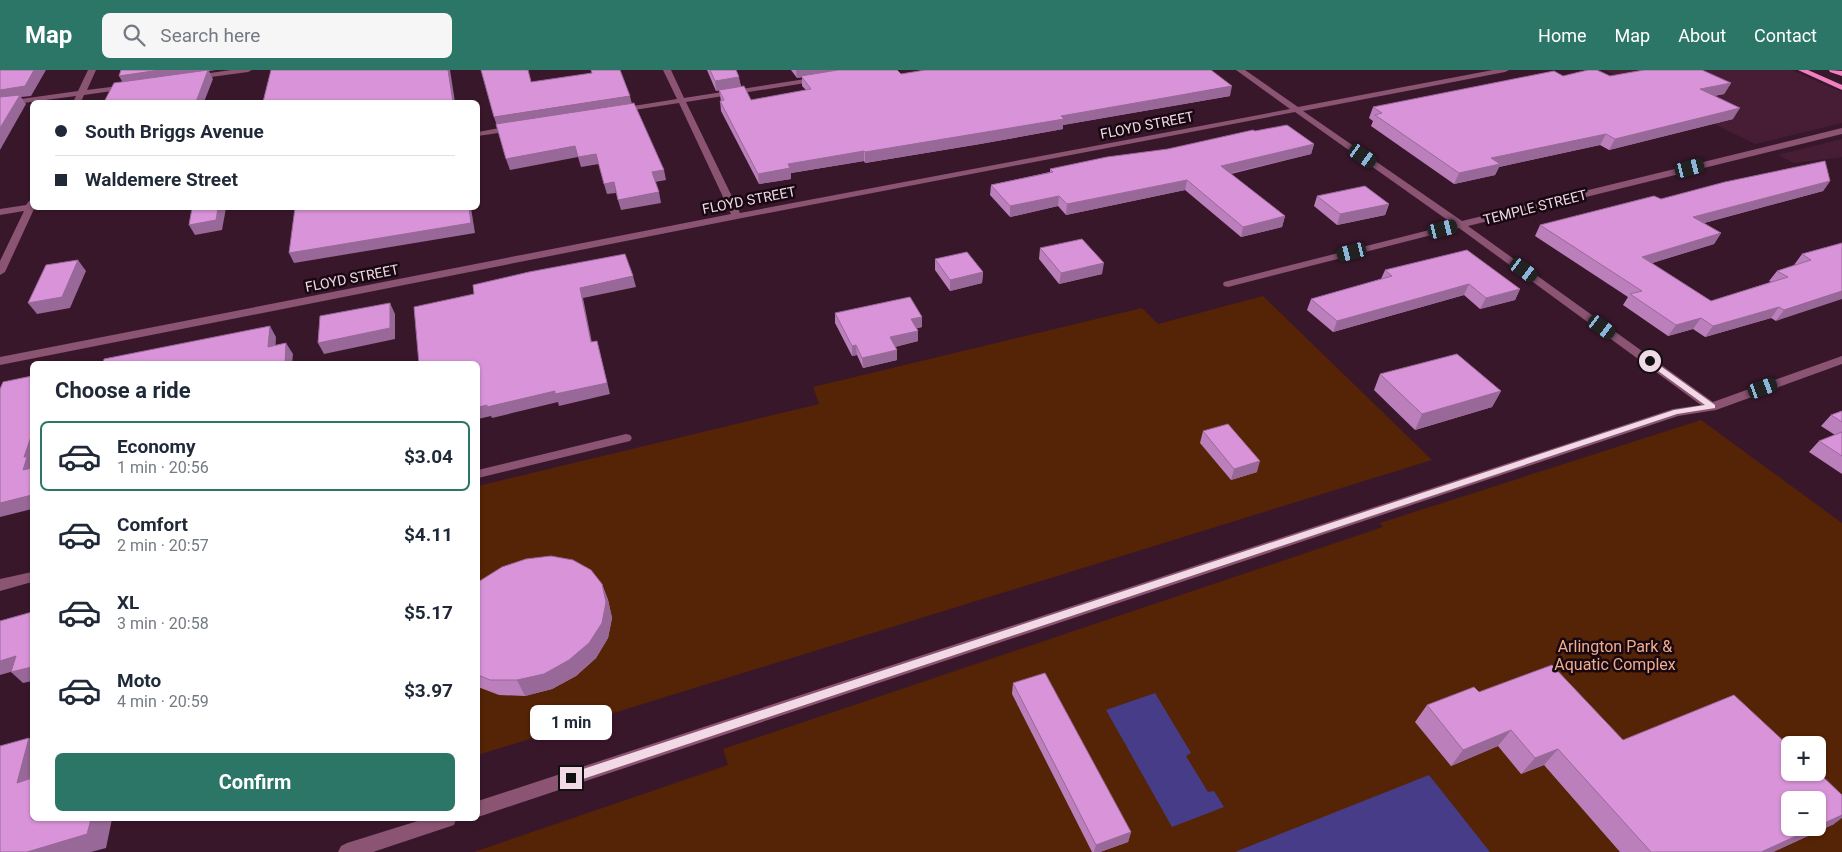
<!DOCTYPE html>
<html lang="en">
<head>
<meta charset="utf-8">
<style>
	body { margin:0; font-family:Roboto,sans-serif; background:#f6f6f7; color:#1f2937; height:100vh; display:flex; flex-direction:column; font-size:19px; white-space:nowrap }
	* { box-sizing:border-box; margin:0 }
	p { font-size:16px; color:#747a83 }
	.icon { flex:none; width:28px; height:28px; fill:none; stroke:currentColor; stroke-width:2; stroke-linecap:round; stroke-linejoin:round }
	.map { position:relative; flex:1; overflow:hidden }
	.side { position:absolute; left:30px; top:291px; width:450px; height:460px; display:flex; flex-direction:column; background:#fff; border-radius:8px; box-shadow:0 1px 4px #0004 }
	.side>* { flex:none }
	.top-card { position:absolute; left:30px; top:30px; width:450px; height:110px; border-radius:8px; box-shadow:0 1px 4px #0004; display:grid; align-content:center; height:110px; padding:0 25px; background:#fff }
	.buttons { position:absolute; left:1781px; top:666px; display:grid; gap:10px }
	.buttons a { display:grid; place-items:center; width:45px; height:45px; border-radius:8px; background:#fff; box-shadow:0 1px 4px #0004; font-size:25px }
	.end { position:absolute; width:22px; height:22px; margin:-11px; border:6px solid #f1dae5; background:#111; box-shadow:0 0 0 2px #111 }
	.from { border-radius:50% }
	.bubble { position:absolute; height:35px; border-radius:8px; background:#fff; box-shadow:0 1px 4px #0004; font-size:16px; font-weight:700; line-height:35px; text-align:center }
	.car { position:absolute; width:15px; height:30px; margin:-15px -8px; border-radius:6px; box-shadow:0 0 4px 1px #0007; background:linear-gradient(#222 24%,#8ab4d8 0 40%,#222 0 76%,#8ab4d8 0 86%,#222 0) }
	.top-card b { display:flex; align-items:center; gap:18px; height:48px; font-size:19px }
	.top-card b+b { border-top:1px solid #e0e1e3 }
	.top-card i { width:12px; height:12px; background:#1f2937 }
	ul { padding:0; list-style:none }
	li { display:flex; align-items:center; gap:15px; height:70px; margin:0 10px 8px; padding:0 15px; border:2px solid transparent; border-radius:8px }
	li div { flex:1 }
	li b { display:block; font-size:19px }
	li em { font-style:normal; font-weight:700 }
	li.on { border-color:#2c7668 }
	li>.icon { width:45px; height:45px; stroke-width:1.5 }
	h2 { padding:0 25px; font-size:22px; line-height:60px }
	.action { display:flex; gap:10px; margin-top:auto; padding:10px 25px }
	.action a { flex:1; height:58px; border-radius:8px; background:#2c7668; color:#fff; font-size:20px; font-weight:700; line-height:58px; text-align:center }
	header { display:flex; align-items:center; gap:30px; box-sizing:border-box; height:70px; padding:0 25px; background:#2c7668; color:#fff }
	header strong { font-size:24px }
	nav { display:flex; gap:28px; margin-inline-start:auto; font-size:18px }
	.search { width:350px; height:45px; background:#f6f6f7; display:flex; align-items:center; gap:12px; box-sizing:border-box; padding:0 18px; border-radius:8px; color:#747a83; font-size:19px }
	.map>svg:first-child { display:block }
	.built { fill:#461d34 }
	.green { fill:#552305; fill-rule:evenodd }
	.water { fill:#473c88 }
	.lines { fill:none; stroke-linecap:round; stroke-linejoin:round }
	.minor { fill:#8a5472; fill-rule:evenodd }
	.major { fill:#f080bf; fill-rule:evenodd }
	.wall { fill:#bb7fbb }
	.shaded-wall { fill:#986898 }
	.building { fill:#d994d9; stroke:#986898 }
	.route { fill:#f1dae5 }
	.labels { text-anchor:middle; stroke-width:5; stroke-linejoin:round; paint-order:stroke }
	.far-street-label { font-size:14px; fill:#f1dae5; stroke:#170811 }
	.park-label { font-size:16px; fill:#f0ad8c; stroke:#170811 }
</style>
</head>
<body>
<header>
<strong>Map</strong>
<div class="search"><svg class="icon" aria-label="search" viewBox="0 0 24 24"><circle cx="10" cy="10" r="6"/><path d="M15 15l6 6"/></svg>Search here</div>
<nav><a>Home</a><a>Map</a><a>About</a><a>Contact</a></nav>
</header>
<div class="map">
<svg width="1842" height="782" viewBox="0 0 1842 782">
	<rect width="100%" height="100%" fill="#39172b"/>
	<g class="built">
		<path d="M1605 0H1791L1842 22V53L1755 74Z"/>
		<path d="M1842 69V87L1794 93 1778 85Z"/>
	</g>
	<g class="green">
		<path d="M1263 226 1432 390 478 685V416L819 334 813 317 1142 238 1158 254Z"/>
		<path d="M1701 350 1842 453V782H474L728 695 723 679 1383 457 1380 453ZM1790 675H1818V702H1790ZM1790 730H1818V758H1790Z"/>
	</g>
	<g class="water">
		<path d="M1155 623 1191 683 1186 686 1208 722 1214 721 1224 737 1172 757 1106 640Z"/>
		<path d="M1429 705 1490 782H1235Z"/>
	</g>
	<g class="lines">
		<g class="minor">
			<path d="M88 0H96L87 20 126 15 130 17 126 19 84 25 81 32H73L76 26 0 36V32L78 21Z"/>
			<path d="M231 0H252L248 2 196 9 192 7 196 5Z"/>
			<path d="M663 0H671L684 28 818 7 822 9 818 11 686 32 740 143 1290 39 1236 0H1245L1298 37 1493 0H1509L1505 2 1303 41 1462 151 1842 58V64L1468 156 1713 332 1842 286V294L1716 340 1678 346 478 747V731L1673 339 1701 335 1459 158 1228 217 1224 216 1223 214 1224 212 1453 154 1295 42 737 149 0 295V287L731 144 679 33 621 42 617 40 621 38 677 29Z"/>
			<path d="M515 55 518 56V60L478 66V62Z"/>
			<path d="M32 130V138H36L34 139 5 202 0 205V191L24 141 0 145V139L26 135 29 131Z"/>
			<path d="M626 364 630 365 632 368 630 371 478 408V400Z"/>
			<path d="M32 502V512L0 521V509Z"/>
			<path d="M424 749H456L454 755 373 782H338L341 776 347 773Z"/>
		</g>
		<g class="major">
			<path d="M1798 0H1808L1842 15V20Z"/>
			<path d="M1829 0 1842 1V6L1830 2Z"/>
		</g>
	</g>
	<g class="wall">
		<path d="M707 0H736L741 16 751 30 806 20 802 16V7L797 8 791 0H897L901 4 1230 26 1063 55V59L980 74 865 93 864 91 791 103V109L759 114 721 41 720 31H721L719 20 716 21Z"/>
		<path d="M1563 6 1731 13 1724 24 1714 26 1733 49 1609 80 1600 75 1499 97 1495 105 1454 114 1371 56 1373 51 1369 48 1373 37Z"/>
		<path d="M1255 61 1314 74 1311 84 1231 104 1285 146 1282 157 1241 167 1185 120 1066 145 1058 136 1010 147 990 125 991 115 1050 102V99L1168 79Z"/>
		<path d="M1830 111 1823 121 1704 153 1721 163 1714 174 1652 193 1711 231 1771 212 1769 211 1777 201 1794 195 1802 184 1842 173 1776 251 1771 248 1705 267 1693 259 1668 266 1623 235 1628 227 1535 166 1540 155 1661 129Z"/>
		<path d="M1317 126 1389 134 1385 145 1337 155 1314 136Z"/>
		<path d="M1040 178 1102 204 1059 214 1039 189Z"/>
		<path d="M935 189 983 202 982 213 950 221 935 200Z"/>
		<path d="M1385 200 1520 219 1515 230 1480 239 1464 225 1333 262 1307 240 1311 229 1381 209Z"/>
		<path d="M835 243 922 247V257L917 258 918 261V271L895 277 897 290 863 298 857 285 852 286 835 253Z"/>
		<path d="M1380 304 1501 321 1492 337 1415 360 1374 320Z"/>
		<path d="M1842 341V404L1809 382 1819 371 1835 365 1821 356 1831 345Z"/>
		<path d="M1203 361 1257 402 1231 410 1200 373Z"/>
		<path d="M478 512 602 514 608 530 612 548 608 568 596 588 576 606 552 619 525 626 499 625 478 617Z"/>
		<path d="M1013 613 1131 762 1128 772 1100 782H1092L1012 624Z"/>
		<path d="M1479 622 1623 670 1834 754 1773 782H1620L1544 695 1521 704 1498 676 1451 696 1415 652 1427 635Z"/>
	</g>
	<g class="shaded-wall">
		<path d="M34 0H46L31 26 21 27 26 34 0 80V20Z"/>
		<path d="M160 0H216L209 1 213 9 204 32H196L123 13 119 6Z"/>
		<path d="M448 0H450L455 32H453Z"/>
		<path d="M796 0H846L797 8Z"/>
		<path d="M739 7 741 17 716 21 715 11Z"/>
		<path d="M1731 13 1724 24 1693 30 1700 19Z"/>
		<path d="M1232 16 1230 26 1063 55V59L980 74 865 93V82L1061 46Z"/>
		<path d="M630 26 632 34 497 56 494 47Z"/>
		<path d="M1740 38 1733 49 1609 80 1615 69Z"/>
		<path d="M1606 64 1600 75 1499 97 1495 105 1454 114 1459 103 1491 88Z"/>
		<path d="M1314 74 1311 84 1219 106 1221 96Z"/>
		<path d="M575 76 578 87 510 100 506 89Z"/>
		<path d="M864 81V91L791 103V109L759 114 758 104 788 94Z"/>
		<path d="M596 84 599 94 581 97 578 87Z"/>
		<path d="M664 100 666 110 655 112 652 102Z"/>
		<path d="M1187 110 1185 120 1066 145 1067 134Z"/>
		<path d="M1830 111 1823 121 1686 158 1693 147Z"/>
		<path d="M614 112 616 123 607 124 604 114Z"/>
		<path d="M659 122 661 133 621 140 618 130Z"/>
		<path d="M1059 126 1058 136 1010 147V136Z"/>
		<path d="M1389 134 1385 145 1337 155 1340 144Z"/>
		<path d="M218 138H226L222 160 195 165 189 155Z"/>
		<path d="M469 138H471L475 163 294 193 289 183Z"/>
		<path d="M1285 146 1282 157 1241 167 1243 157Z"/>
		<path d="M1721 163 1714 174 1636 198 1642 187Z"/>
		<path d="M78 190 86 201 70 238 37 244 28 233Z"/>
		<path d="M1104 193 1102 204 1059 214 1061 203Z"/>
		<path d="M983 202 982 213 950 221V210Z"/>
		<path d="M633 206 636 217 583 228 594 283 591 272 580 218Z"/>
		<path d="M1469 214 1464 225 1333 262 1337 251Z"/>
		<path d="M1520 219 1515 230 1480 239 1486 228Z"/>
		<path d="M1842 221V229L1776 251 1784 240Z"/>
		<path d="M390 233 395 244V269L324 284 318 273Z"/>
		<path d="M1779 237 1771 248 1705 267 1713 256Z"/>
		<path d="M922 247V257L911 260V249Z"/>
		<path d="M1701 248 1693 259 1668 266 1676 255Z"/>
		<path d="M270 256 276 267 275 288 268 277Z"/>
		<path d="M918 261V271L890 278V267Z"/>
		<path d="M597 271 610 324 559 336 558 332 492 348 491 346 478 349V337Z"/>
		<path d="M286 273 293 284 292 294H285Z"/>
		<path d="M856 275 857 285 852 286V276Z"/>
		<path d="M897 280V290L863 298 862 288Z"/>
		<path d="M1501 321 1492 337 1415 360 1422 344Z"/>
		<path d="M32 364V411L23 400 24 387Z"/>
		<path d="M1260 391 1257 402 1231 410 1234 399Z"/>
		<path d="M32 425V439L0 447V433Z"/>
		<path d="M602 514 608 530 612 548 608 568 596 588 576 606 552 619 525 626 517 610Z"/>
		<path d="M16 586 28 597 0 605V591Z"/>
		<path d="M32 597V611L23 613 11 602Z"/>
		<path d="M1511 660 1498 676 1451 696 1463 680Z"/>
		<path d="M29 668 32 670V724L17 713Z"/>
		<path d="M1558 679 1544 695 1521 704 1535 688Z"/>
		<path d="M1842 745V748L1834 754 1773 782H1761L1814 758H1818V756Z"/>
		<path d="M91 749H112L106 778 91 782H27Z"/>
		<path d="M1131 762 1128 772 1100 782H1094L1096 775Z"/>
	</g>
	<g class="building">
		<path d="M0 0H34L25 16 0 20Z"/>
		<path d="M121 0H160L119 6Z"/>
		<path d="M208 0 196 32H104L114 13Z"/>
		<path d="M271 0H448L453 32H263Z"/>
		<path d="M481 0H528L531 12 592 3 591 0H620L630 26 494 47Z"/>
		<path d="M710 0H736L739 7 715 11Z"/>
		<path d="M838 0H897L901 4 925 0H1211L1232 16 1061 46 1064 49 980 63 865 82 864 81 788 94 790 98 758 104 720 31 724 30 719 20 744 16 751 30 811 19 801 6Z"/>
		<path d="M1588 0H1597L1610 6 1644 0H1702L1731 13 1700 19 1740 38 1615 69 1606 64 1491 88 1500 94 1459 103 1375 45 1382 43 1373 37 1554 1 1563 6Z"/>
		<path d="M20 25 0 58V27Z"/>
		<path d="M634 33 664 100 652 102 659 122 618 130 614 112 604 114 596 84 578 87 575 76 506 89 496 54Z"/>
		<path d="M1287 55 1314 74 1221 96 1285 146 1243 157 1187 110 1067 134 1059 126 1010 136 991 115 1053 102 1050 99 1107 87 1168 79 1253 60 1255 61Z"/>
		<path d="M1825 91 1830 111 1693 147 1721 163 1642 187 1711 231 1788 207 1777 201 1811 190 1802 184 1842 173V221L1784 240 1779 237 1713 256 1701 248 1676 255 1630 224 1642 221 1540 155 1654 126 1661 129 1725 112Z"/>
		<path d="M1365 116 1389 134 1340 144 1317 126Z"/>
		<path d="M192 138H218L216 150 189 155Z"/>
		<path d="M295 138H469L471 153 289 183Z"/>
		<path d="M1082 169 1104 193 1061 203 1040 178Z"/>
		<path d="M1467 180 1520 219 1486 228 1469 214 1337 251 1311 229 1392 206 1385 200Z"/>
		<path d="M967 182 983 202 950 210 935 189Z"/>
		<path d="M625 184 633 206 580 218 591 272 597 271 607 313 555 324V321L487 337V335L478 337V294H419L414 237 474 224 473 215 529 202Z"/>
		<path d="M78 190 62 227 28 233 46 195Z"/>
		<path d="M910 227 922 247 911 249 918 261 890 267 897 280 862 288 856 275 852 276 835 243Z"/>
		<path d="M390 233V258L318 273 320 246Z"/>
		<path d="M270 256 268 277 286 273 285 294H238V293L235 294H103L104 289Z"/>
		<path d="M1457 284 1501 321 1422 344 1380 304Z"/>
		<path d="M32 306V364L24 387H27L23 400 32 398V425L0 433V319L3 312Z"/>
		<path d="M1842 341V352L1831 345Z"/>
		<path d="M1228 354 1260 391 1234 399 1203 361Z"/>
		<path d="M1842 362V386L1819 371Z"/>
		<path d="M551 486 573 490 591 500 602 514 606 532 602 553 589 573 569 590 544 604 517 610H490L478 605V512L502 497 526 489Z"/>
		<path d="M32 542V597L11 602 16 586 0 591V551Z"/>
		<path d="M1552 595 1623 670 1734 625 1790 677V702H1818L1842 725V745L1818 756V730H1790V758H1814L1761 782H1651L1558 679 1535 688 1511 660 1463 680 1427 635 1474 617 1479 622Z"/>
		<path d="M1045 603 1131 762 1096 775 1013 613Z"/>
		<path d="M29 668 17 713 32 708V749H91L87 764 27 782H0V676Z"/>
	</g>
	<path class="route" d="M1647 290H1652L1715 335V338L1677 344 571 713 567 712 566 708 567 705 571 703 1674 340 1705 335 1647 293Z"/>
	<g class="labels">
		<g class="far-street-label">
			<text transform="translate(1147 55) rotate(-11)" y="5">FLOYD STREET</text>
			<text transform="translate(749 130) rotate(-11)" y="5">FLOYD STREET</text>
			<text transform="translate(1535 137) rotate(-14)" y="5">TEMPLE STREET</text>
			<text transform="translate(352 208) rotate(-11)" y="5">FLOYD STREET</text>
		</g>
		<g class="park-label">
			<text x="1615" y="582">Arlington Park &amp;<tspan x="1615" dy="18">Aquatic Complex</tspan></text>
		</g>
	</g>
</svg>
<div class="buttons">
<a>+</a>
<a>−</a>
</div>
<i class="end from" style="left:1650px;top:291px"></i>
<i class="end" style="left:571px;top:708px"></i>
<div class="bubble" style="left:530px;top:635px;width:82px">1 min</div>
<i class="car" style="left:1363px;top:86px;rotate:125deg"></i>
<i class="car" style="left:1690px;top:98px;rotate:76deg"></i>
<i class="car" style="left:1443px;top:159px;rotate:76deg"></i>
<i class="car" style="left:1352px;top:182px;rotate:256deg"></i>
<i class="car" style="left:1524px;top:200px;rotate:126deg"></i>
<i class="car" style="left:1602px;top:257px;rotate:126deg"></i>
<i class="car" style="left:1763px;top:318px;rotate:70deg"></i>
<div class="top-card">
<b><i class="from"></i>South Briggs Avenue</b>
<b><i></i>Waldemere Street</b>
</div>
<section class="side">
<h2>Choose a ride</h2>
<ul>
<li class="on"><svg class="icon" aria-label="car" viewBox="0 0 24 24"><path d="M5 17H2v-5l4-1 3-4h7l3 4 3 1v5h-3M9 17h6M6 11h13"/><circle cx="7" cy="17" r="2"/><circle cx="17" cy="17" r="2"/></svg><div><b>Economy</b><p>1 min · 20:56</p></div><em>$3.04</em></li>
<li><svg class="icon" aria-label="car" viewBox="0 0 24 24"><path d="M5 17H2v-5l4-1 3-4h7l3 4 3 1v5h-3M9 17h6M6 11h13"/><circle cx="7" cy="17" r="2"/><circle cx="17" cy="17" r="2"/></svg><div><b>Comfort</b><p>2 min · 20:57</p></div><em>$4.11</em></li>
<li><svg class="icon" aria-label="car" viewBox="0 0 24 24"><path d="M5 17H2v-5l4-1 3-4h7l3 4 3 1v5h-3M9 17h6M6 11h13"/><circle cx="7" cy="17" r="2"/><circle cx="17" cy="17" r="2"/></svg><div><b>XL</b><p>3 min · 20:58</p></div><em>$5.17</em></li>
<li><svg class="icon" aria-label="car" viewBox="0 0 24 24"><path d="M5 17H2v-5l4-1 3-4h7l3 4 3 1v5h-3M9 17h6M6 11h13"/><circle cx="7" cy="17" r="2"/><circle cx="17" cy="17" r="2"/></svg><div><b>Moto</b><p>4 min · 20:59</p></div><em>$3.97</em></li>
</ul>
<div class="action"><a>Confirm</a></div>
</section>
</div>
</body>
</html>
